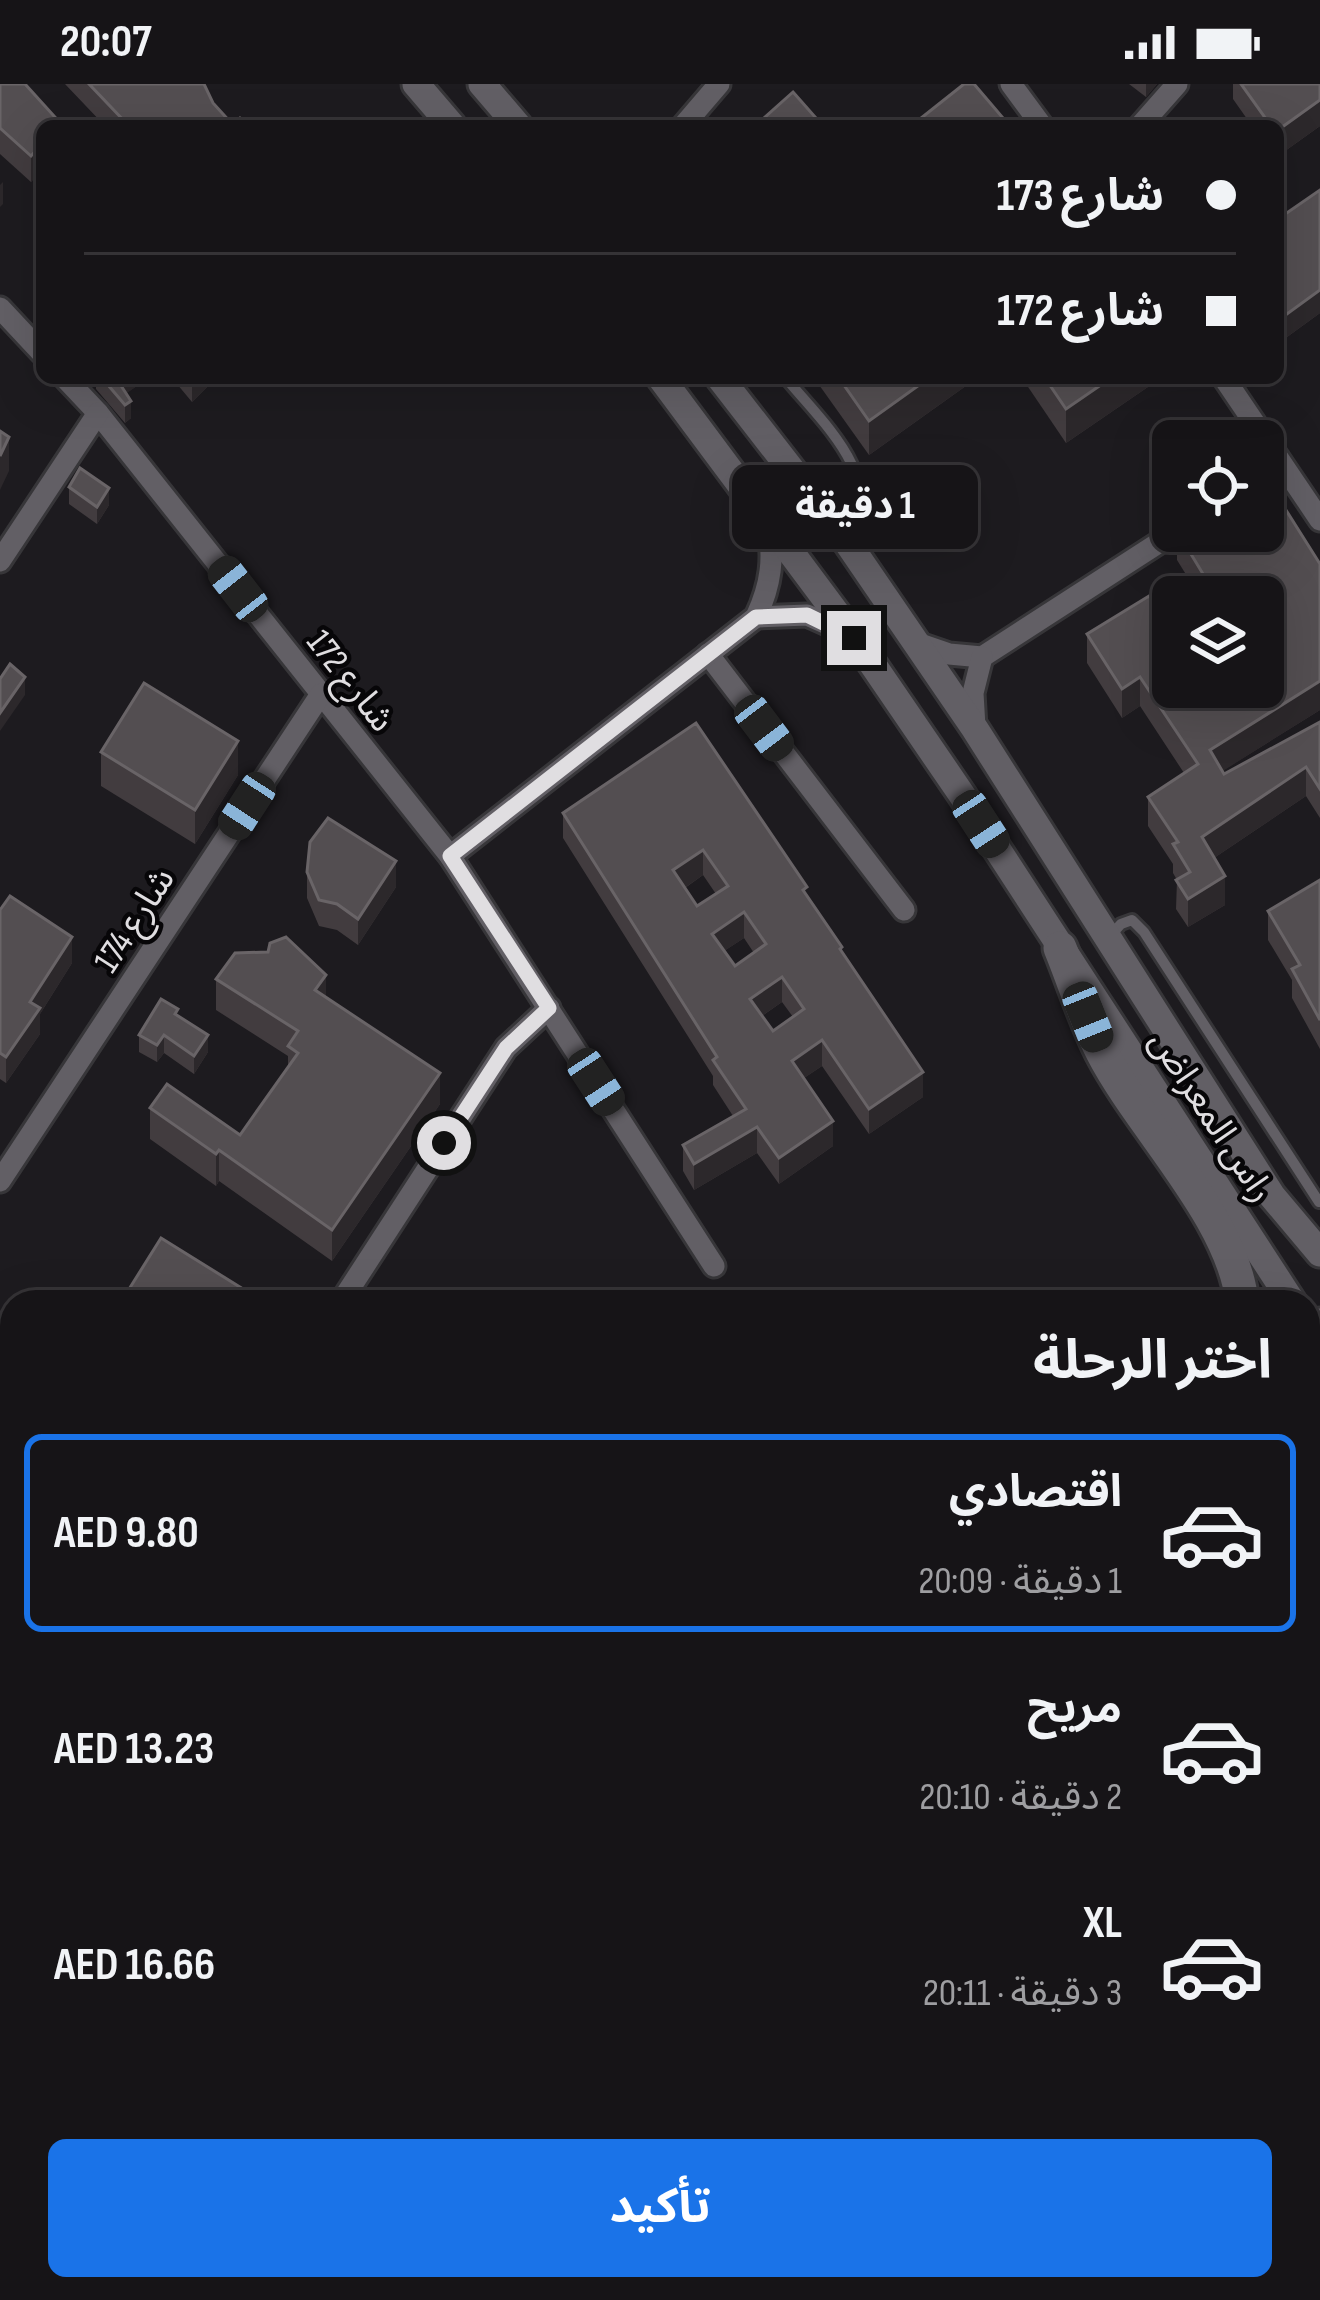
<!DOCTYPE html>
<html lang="ar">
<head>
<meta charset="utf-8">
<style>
	body { margin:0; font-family:"Sofia Sans Condensed","Noto Sans Arabic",sans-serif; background:#232124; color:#f1f3f6; direction:rtl; height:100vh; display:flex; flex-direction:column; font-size:45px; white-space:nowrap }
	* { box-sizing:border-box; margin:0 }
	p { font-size:39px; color:#9e9ea1 }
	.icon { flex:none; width:66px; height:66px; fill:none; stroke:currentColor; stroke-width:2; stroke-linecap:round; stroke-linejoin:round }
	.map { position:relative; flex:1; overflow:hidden; direction:ltr }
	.details { position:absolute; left:0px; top:1206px; width:1320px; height:1011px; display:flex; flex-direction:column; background:#161417; border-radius:36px 36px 0 0; box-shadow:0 12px 48px #0002,0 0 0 3px #353336; direction:rtl }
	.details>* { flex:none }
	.hud { position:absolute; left:36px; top:36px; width:1248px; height:264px; border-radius:18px; box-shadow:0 12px 48px #0002,0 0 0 3px #353336; direction:rtl; display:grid; align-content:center; height:264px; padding:0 48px; background:#161417 }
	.fabs { position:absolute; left:1152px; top:336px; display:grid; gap:24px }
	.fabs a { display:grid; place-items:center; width:132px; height:132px; border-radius:18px; background:#161417; box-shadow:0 12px 48px #0002,0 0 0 3px #353336; font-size:60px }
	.end { position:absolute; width:54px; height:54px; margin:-27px; border:15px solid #e0dee1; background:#111; box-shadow:0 0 0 6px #111 }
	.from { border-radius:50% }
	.bubble { position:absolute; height:84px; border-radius:18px; background:#161417; box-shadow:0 12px 48px #0002,0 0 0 3px #353336; font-size:39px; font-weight:700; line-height:84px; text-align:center; direction:rtl }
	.car { position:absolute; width:36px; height:72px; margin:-36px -18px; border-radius:15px; box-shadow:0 0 9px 3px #0007; background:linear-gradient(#222 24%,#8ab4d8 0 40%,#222 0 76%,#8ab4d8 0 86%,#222 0) }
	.hud b { display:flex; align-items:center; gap:42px; height:114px; font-size:45px }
	.hud b+b { border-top:3px solid #353336 }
	.hud i { width:30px; height:30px; background:#f1f3f6 }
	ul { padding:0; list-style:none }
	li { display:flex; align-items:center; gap:36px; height:198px; margin:0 24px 18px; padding:0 24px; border:6px solid transparent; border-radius:18px }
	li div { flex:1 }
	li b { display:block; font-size:45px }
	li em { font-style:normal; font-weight:700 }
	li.current { border-color:#1a73e8 }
	li>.icon { width:108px; height:108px; stroke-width:1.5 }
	h2 { padding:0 48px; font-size:54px; line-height:144px }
	.cta { display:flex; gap:24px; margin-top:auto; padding:24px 48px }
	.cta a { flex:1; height:138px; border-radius:18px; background:#1a73e8; color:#fff; font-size:48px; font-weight:700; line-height:138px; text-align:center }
	.status { display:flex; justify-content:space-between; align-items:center; height:84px; padding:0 60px; background:#161417; direction:ltr }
	.status svg { height:33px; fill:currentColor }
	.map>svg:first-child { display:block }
	.green { fill:#29432f }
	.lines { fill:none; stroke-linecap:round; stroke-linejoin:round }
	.service-casing { stroke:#373639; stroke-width:16 }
	.minor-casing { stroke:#373639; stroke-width:27 }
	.tertiary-casing { stroke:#373639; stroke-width:33 }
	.secondary-casing { stroke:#373639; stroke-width:39 }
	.service { stroke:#625f65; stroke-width:10 }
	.minor { stroke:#625f65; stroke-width:21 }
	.tertiary { stroke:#625f65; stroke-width:27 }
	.secondary { stroke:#625f65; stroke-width:33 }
	.wall { fill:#423c3f; fill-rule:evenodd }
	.shaded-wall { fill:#2c282b }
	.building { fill:#534e51; stroke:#696467; stroke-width:3; fill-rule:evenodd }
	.route { stroke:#e0dee1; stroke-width:15 }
	.labels { text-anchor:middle; stroke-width:9; stroke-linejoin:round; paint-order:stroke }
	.street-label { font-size:36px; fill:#e0dee1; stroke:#070608 }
</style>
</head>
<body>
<div class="status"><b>20:07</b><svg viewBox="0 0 49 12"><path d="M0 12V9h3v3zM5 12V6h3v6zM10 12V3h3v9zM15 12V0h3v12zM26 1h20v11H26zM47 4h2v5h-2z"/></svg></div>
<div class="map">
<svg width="1320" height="2216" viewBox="0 0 1320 2216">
	<rect width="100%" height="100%" fill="#1d1b1f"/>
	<path class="green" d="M12 2125V2205H538L546 2216H0V2134Z"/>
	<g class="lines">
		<defs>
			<g id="service">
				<path d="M786 294C814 330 895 401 839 441"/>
				<path d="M1110 852 1121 840 1132 836 1144 848 1319 1118"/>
				<path d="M0 2069 12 2084"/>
				<path d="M117 2205 127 2216"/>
			</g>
			<g id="minor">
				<path d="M1011 0 1042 42"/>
				<path d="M683 42 719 0"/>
				<path d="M1140 42 1177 0"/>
				<path d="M0 224 42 269"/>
				<path d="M65 294 98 329 450 772 714 1182"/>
				<path d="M1224 294 1320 436"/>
				<path d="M0 477 98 329"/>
				<path d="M756 533 807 531 847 549"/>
				<path d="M917 559 949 570 982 573 1177 447"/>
				<path d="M708 570 904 826"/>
				<path d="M975 643 973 609 982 573"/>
				<path d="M450 772 756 533C771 501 775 473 767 438"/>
				<path d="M0 1097 321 610"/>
				<path d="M341 1218 506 964 549 924"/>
				<path d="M1308 1592 1320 1602"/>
				<path d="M0 1731 12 1715"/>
				<path d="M1308 2079 1320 2069"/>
				<path d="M625 2205 639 2216"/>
				<path d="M1059 2205 1080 2216"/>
				<path d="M1199 2216 1207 2205"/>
			</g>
			<g id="tertiary">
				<path d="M416 0 452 42"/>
				<path d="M482 0 518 42"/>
				<path d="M661 294 854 553 962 711 1292 1218"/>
				<path d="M720 294 845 455 975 645 1272 1112 1320 1169"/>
			</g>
			<g id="secondary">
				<path d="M1060 864C1074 898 1085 935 1102 968 1141 1044 1233 1133 1242 1218"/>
				<path d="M1320 1241C1309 1265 1311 1286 1320 1310"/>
				<path d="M1308 1350 1320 1348"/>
				<path d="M0 1991 12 1982"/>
				<path d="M0 2047 12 2038"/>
			</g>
		</defs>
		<use href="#service" class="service-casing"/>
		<use href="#minor" class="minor-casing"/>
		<use href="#tertiary" class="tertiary-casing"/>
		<use href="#secondary" class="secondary-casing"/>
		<use href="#service" class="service"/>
		<use href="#minor" class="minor"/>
		<use href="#tertiary" class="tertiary"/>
		<use href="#secondary" class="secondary"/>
	</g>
	<g class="wall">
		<path d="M0 0 42 42V86L31 98 0 70Z"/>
		<path d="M65 0H204L213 19 233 41 249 42H105Z"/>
		<path d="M1129 0H1157L1146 13Z"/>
		<path d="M1233 0H1320V42L1278 72V42H1252L1233 15Z"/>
		<path d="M1320 106V229L1287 253 1278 241V135Z"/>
		<path d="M42 123V158L38 153V128Z"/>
		<path d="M96 294H149L126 309 131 334 125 339 96 305Z"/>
		<path d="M172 294H233L232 298H212L192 318Z"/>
		<path d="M817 294H977L869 371 817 298Z"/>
		<path d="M1022 294H1161L1066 359Z"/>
		<path d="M69 403 109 421 97 440 69 420Z"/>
		<path d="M1177 447 1320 480V626L1222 687 1224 690 1320 638V734L1306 712 1214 774 1225 821 1188 843 1176 825 1177 796 1173 789V780L1148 742V713L1184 689 1140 622 1122 634 1087 579V550L1173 603 1221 610 1263 603V513H1200L1177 476Z"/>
		<path d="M696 639 842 869 923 1013 869 1050 822 982 804 994 833 1062 779 1100 757 1069 694 1106 683 1087V1061L733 1032 713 1001V992L563 754V729ZM703 791 716 810 697 822 685 804ZM744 854 754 869 735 882 724 867ZM782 918 793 933 773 947 762 932Z"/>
		<path d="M101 668 238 691 195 760 101 702Z"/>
		<path d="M307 788 396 803 358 861 337 846 319 842 307 814Z"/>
		<path d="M1320 796V965L1292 914V896L1268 856V827Z"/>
		<path d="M0 826 72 879 40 930V950L6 999 0 995Z"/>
		<path d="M216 895 326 914 440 1020 332 1177 219 1097 216 1102 150 1055V1024L240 1051 288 983V972L216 926Z"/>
		<path d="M178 931 208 968 194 990 164 969 157 978 139 968V951Z"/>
		<path d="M0 1335 12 1342V1483L0 1479Z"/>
		<path d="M1320 1729V1896L1308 1865V1734Z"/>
		<path d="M1320 2116V2216H1284L1270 2205H1308V2130Z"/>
		<path d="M174 2205H467L478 2216H182L174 2208Z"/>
		<path d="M480 2205H559L567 2216H489Z"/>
		<path d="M676 2205H933L927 2216H689L678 2209Z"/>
	</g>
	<g class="shaded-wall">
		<path d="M1146 0H1157L1146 13Z"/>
		<path d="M1320 16V42L1278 72V46Z"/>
		<path d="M42 60V85L31 98V72Z"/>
		<path d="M3 98V120L0 123V101Z"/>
		<path d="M1320 206V229L1287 253V230Z"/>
		<path d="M123 294H149L118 315V297Z"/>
		<path d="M192 294H212V298L192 318Z"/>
		<path d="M929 294H977L869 371V337Z"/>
		<path d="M1111 294H1161L1066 359V325Z"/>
		<path d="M131 317V334L125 339V321Z"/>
		<path d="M9 353V387L0 406V372Z"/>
		<path d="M109 404V421L97 440V423Z"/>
		<path d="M25 593V611L0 647V629Z"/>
		<path d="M1140 593V622L1122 634V605Z"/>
		<path d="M1320 597V626L1210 695V666Z"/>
		<path d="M238 657V691L195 760V726Z"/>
		<path d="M1306 683V712L1202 782V753Z"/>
		<path d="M703 766V791L673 812V786Z"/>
		<path d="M396 777V803L358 861V835Z"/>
		<path d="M1225 792V821L1188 843V815Z"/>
		<path d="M744 828V854L712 875V850Z"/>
		<path d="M72 853V879L40 930V950L6 999V973L30 918Z"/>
		<path d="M326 891V923L315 906Z"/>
		<path d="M782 893V918L750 940V915Z"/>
		<path d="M164 951V969L157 978V961Z"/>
		<path d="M208 951V968L194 990V972Z"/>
		<path d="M822 956V982L792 1002V977Z"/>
		<path d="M923 988V1013L869 1050V1025Z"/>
		<path d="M440 989V1020L332 1177V1146Z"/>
		<path d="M833 1037V1062L779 1100V1074Z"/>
		<path d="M757 1043V1069L694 1106V1080Z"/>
		<path d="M219 1066V1097L216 1102V1070Z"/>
		<path d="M1320 1996V2021L1308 2026V2001Z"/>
		<path d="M787 2205H793V2216H781Z"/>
		<path d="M824 2205H828V2216H822Z"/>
		<path d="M920 2205H933L927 2216H914Z"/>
	</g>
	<g class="building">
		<path d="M0 0H25L63 42H42V60L31 72 0 44Z"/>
		<path d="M89 0H204L213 19 233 41 240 34 249 42H129Z"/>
		<path d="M964 0H974L1003 34 993 42H911Z"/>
		<path d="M1241 0H1320V16L1278 46V42H1271Z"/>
		<path d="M793 8 823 42H755Z"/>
		<path d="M1320 106V206L1287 230 1278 218V135Z"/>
		<path d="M102 294H123L118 297 131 317 125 321Z"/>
		<path d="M839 294H929L869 337Z"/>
		<path d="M1045 294H1111L1066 325Z"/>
		<path d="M0 347 9 353 0 372Z"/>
		<path d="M80 384 109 404 97 423 69 403Z"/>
		<path d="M1263 411 1279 415 1320 480V597L1210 666 1224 690 1320 638V705L1306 683 1202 753 1225 792 1188 815 1176 796 1190 788 1173 760 1178 758 1148 713 1198 680 1140 593 1122 605 1087 550 1149 512 1173 550V603H1217L1221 610 1232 603H1263V513H1217L1177 447H1263Z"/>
		<path d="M10 580 25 593 0 629V595Z"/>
		<path d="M144 599 238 657 195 726 101 668Z"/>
		<path d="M696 639 807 803 803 806 842 863 840 865 923 988 869 1025 822 956 792 977 833 1037 779 1074 757 1043 694 1080 683 1061 746 1025 713 976 717 973 563 729ZM703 766 728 802 697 822 673 786ZM744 828 766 860 735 882 712 850ZM782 893 804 925 773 947 750 915Z"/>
		<path d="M328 734 396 777 358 835 337 820 319 816 307 788 310 758Z"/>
		<path d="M1320 796V936L1292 885 1300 881 1268 827Z"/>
		<path d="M10 812 72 853 30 918 40 924 6 973 0 969V826Z"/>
		<path d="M286 853 326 891 315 906 440 989 332 1146 219 1066 216 1070 150 1024 167 1000 240 1051 298 969 288 962 298 947 216 895 235 869 268 868 270 859Z"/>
		<path d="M161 915 178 925 175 930 208 951 194 972 164 951 157 961 139 951Z"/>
		<path d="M161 1154 264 1218H121Z"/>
		<path d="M0 1335 12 1342V1449L0 1445Z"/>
		<path d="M1320 1729V1870L1308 1840V1734Z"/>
		<path d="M1308 1930 1318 1954 1320 1953V1996L1308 2001Z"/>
		<path d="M1320 2116V2139L1308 2130Z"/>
		<path d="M1320 2145V2216H1314L1300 2205H1308V2151Z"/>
		<path d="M98 2205H114L126 2216H88Z"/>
		<path d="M204 2205H467L478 2216H214Z"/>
		<path d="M506 2205H559L567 2216H514Z"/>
		<path d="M712 2205H787L781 2216H731Z"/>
		<path d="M841 2205H920L914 2216H860Z"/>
	</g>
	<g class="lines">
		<path class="route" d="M444 1059 506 964 549 924 450 772 756 533 807 531 854 554"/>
	</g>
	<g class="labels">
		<g class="street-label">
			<text transform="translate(352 596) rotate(52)" y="13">شارع 172</text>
			<text transform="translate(133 835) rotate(-57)" y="13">شارع 174</text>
			<text transform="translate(1213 1031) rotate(57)" y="13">راس المعراض</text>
		</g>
	</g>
</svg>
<div class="fabs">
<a><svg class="icon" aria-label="locate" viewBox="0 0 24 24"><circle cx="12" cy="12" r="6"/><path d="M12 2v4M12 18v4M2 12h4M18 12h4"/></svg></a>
<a><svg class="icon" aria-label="layers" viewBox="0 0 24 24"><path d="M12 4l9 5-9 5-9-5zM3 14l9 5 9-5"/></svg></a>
</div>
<i class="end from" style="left:444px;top:1059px"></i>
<i class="end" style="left:854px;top:554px"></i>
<div class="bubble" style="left:732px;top:381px;width:246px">1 دقيقة</div>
<i class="car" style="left:238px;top:505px;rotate:322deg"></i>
<i class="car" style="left:764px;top:644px;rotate:143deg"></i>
<i class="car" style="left:247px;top:722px;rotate:213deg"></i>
<i class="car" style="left:981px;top:740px;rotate:147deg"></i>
<i class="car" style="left:1088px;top:933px;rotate:158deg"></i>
<i class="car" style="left:596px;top:998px;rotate:147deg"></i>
<div class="hud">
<b><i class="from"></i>شارع 173</b>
<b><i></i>شارع 172</b>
</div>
<section class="details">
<h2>اختر الرحلة</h2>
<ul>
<li class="current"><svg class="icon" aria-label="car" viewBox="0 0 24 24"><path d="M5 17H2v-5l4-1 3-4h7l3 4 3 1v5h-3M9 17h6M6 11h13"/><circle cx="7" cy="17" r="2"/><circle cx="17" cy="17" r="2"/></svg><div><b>اقتصادي</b><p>1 دقيقة · 20:09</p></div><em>AED 9.80</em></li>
<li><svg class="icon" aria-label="car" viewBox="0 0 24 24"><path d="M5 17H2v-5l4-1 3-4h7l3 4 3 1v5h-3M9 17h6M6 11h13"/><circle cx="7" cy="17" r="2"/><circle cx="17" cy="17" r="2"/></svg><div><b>مريح</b><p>2 دقيقة · 20:10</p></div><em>AED 13.23</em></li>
<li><svg class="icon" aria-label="car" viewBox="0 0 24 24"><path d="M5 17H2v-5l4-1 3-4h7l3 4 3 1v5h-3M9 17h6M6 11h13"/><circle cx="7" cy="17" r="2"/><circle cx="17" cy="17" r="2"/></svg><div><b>XL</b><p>3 دقيقة · 20:11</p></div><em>AED 16.66</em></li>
</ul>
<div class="cta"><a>تأكيد</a></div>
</section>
</div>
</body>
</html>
